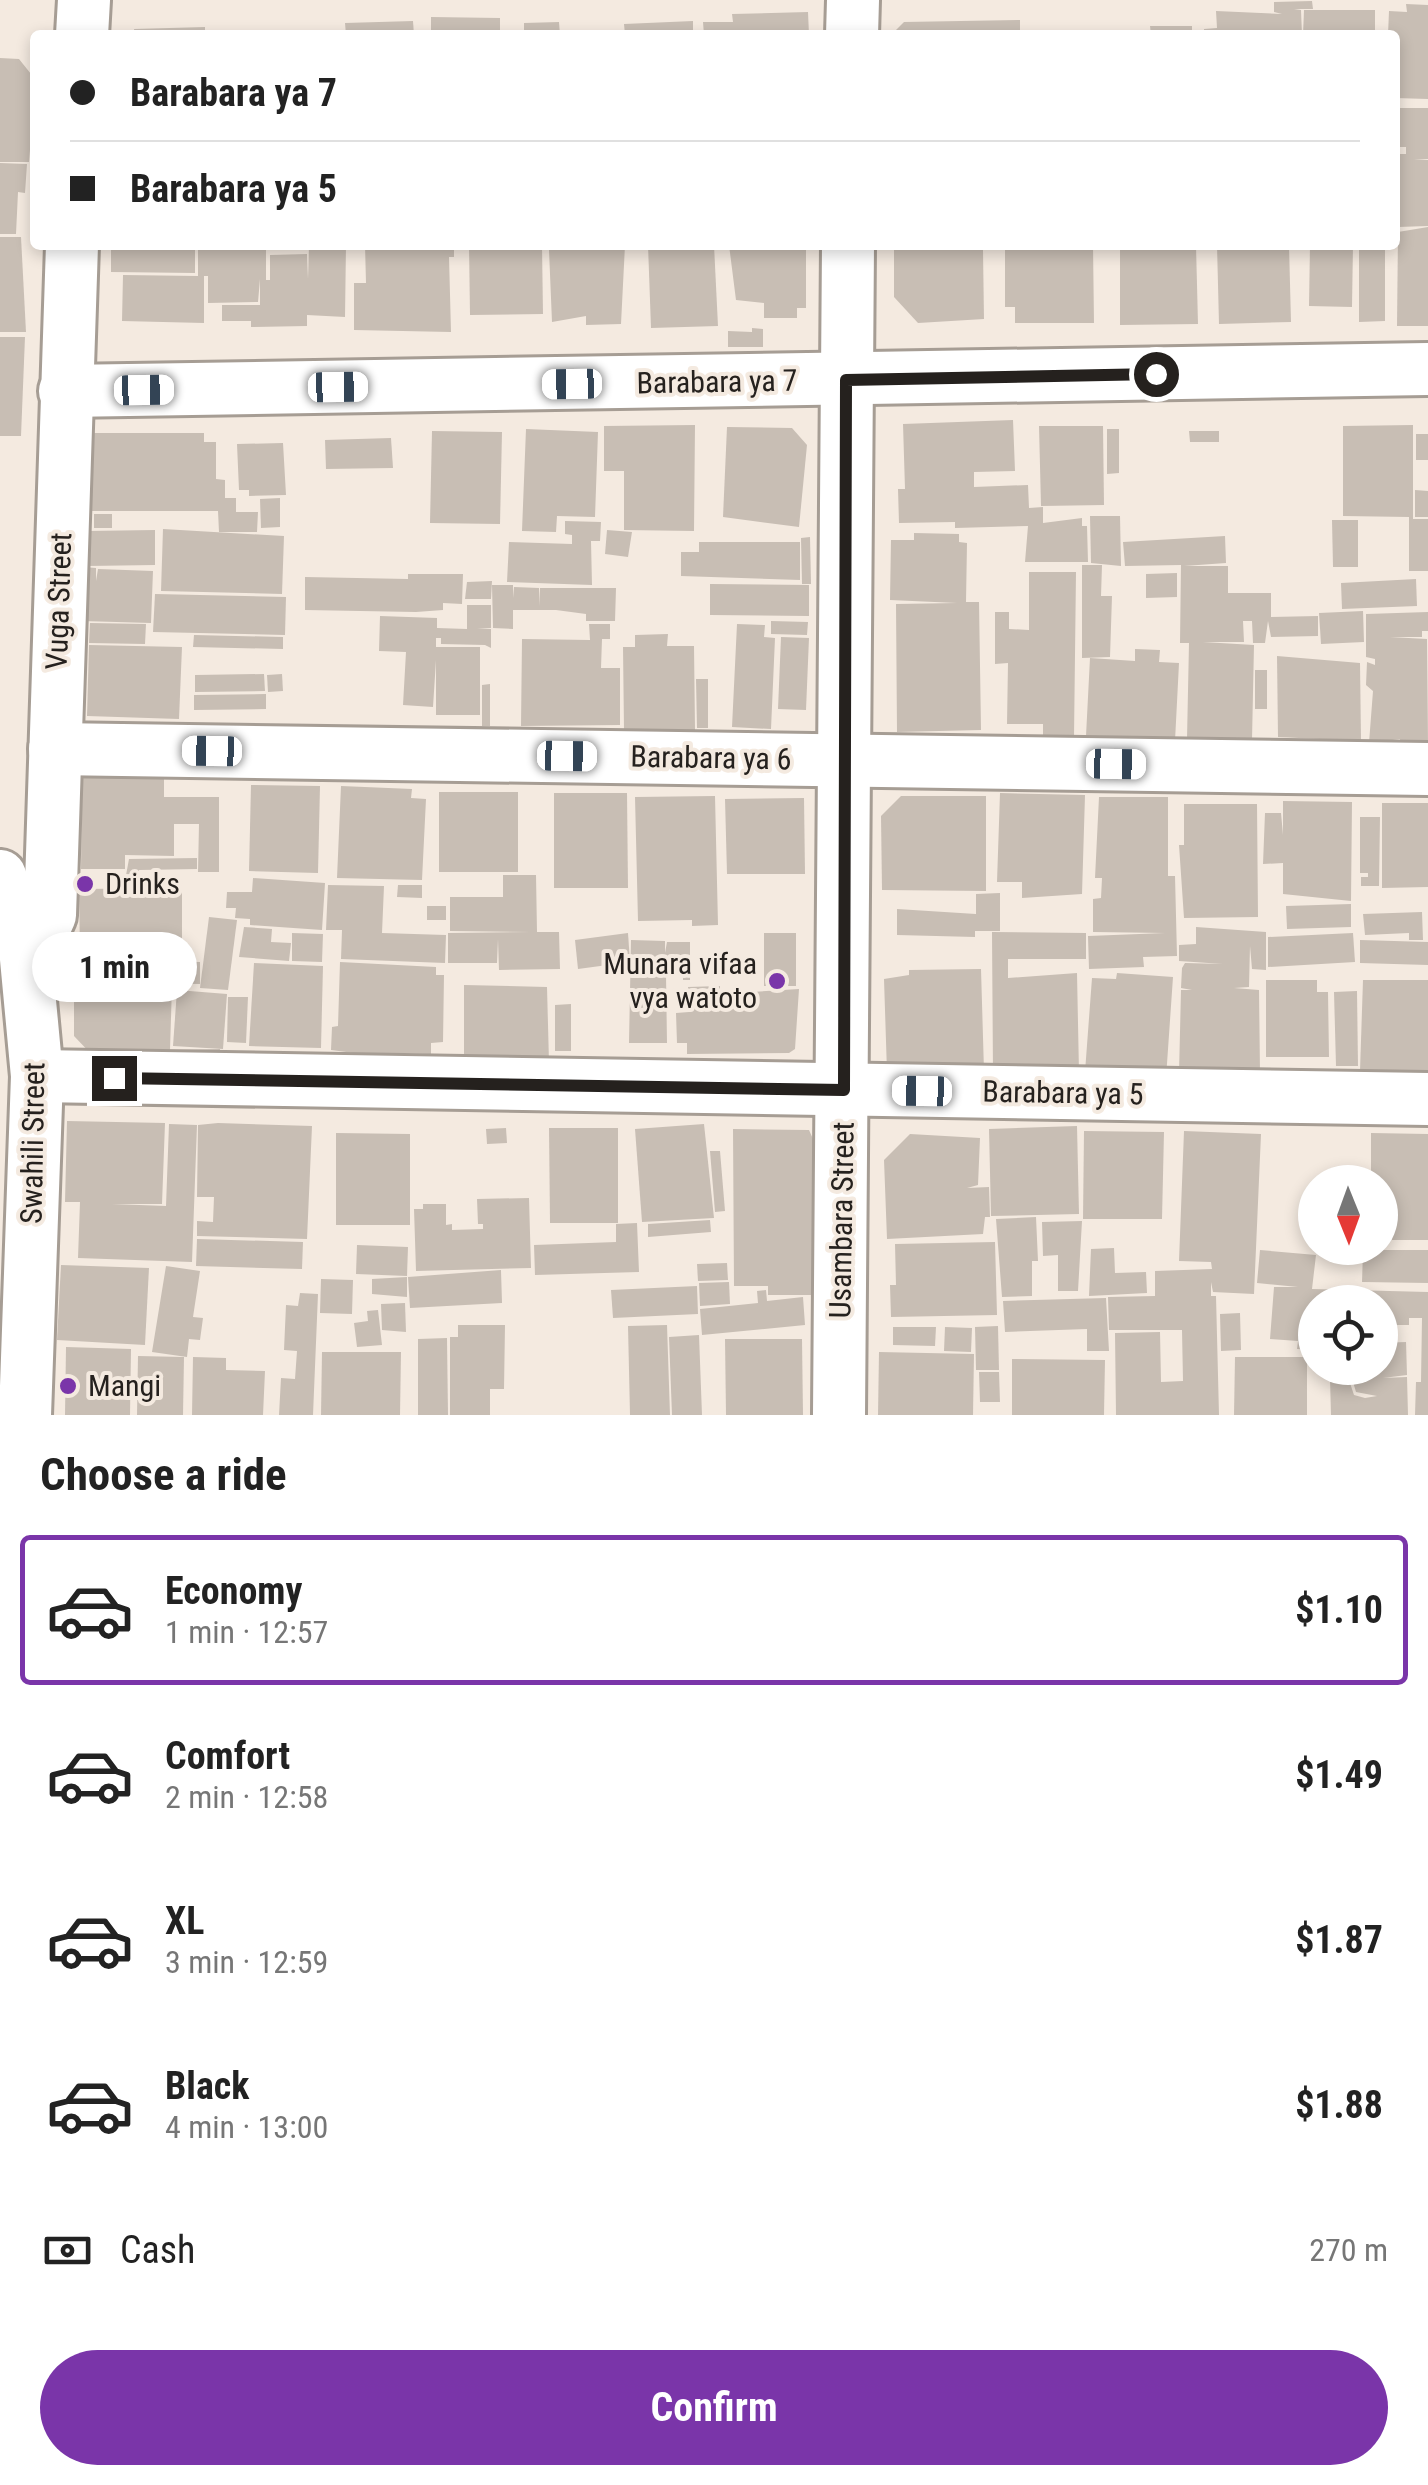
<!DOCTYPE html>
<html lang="en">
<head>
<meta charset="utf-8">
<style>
	body { margin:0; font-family:"Roboto Condensed",sans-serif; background:#f6f6f6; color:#222; height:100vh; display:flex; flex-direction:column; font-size:38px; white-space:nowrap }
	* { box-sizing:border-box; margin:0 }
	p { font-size:32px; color:#767676 }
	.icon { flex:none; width:55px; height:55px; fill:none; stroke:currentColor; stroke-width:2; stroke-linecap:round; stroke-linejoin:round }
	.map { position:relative; height:1415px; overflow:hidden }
	.drawer { display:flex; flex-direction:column; background:#fff; flex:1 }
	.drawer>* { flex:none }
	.guide { position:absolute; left:30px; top:30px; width:1370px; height:220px; border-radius:10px; box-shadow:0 5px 15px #0003; display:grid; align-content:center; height:220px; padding:0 40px; background:#fff }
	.needle { width:65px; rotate:179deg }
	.buttons { position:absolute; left:1298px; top:1165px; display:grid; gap:20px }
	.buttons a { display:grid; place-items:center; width:100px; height:100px; border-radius:50%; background:#fff; box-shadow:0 5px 15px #0003; font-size:50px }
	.end { position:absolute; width:45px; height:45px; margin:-22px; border:12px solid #25211e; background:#fff; box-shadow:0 0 0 5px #fff }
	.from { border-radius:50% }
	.bubble { position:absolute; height:70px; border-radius:35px; background:#fff; box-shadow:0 5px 15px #0003; font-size:32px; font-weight:700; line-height:70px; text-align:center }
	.car { position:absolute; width:30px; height:60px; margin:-30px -15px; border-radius:12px; box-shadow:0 0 8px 2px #0007; background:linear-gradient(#fff 24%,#345 0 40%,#fff 0 76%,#345 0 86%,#fff 0) }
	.guide b { display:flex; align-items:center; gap:35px; height:95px; font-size:38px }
	.guide b+b { border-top:2px solid #e0e0e0 }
	.guide i { width:25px; height:25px; background:#222 }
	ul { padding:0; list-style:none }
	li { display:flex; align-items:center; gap:30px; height:150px; margin:0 20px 15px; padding:0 20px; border:5px solid transparent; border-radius:10px }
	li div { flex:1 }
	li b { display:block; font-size:38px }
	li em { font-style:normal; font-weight:700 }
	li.selected { border-color:#7a35a9 }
	li>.icon { width:90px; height:90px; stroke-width:1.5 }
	h2 { padding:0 40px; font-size:45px; line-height:120px }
	.pay { display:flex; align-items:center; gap:25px; height:110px; padding:0 40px; font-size:38px }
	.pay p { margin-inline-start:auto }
	.button { display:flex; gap:20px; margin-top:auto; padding:20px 40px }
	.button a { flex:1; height:115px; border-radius:60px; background:#7a35a9; color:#fff; font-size:40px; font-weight:700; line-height:115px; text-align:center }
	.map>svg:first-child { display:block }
	.building { fill:#c8beb4 }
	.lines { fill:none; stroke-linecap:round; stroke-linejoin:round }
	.street-casing { stroke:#a69d94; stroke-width:58 }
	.street { stroke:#fff; stroke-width:52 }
	.route { stroke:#25211e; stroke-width:12 }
	.poi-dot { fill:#7a35a9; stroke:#f4eae0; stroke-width:4 }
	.labels { text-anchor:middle; stroke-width:8; stroke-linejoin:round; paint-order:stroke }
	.street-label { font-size:30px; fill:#25211e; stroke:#f4eae0 }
	.poi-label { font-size:30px; fill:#25211e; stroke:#f4eae0; text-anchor:start }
</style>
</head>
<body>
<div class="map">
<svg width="1428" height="1415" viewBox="0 0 1428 1415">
	<rect width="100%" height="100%" fill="#f4eae0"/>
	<g class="building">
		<path d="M1312 1 1313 9H1294L1301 10 1302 35H1204V29L1217 28 1216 11 1282 14 1274 12V2Z"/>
		<path d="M1406 4 1428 5V99L1395 98V35H1388L1389 11 1407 12Z"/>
		<path d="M1304 10H1375V35H1303Z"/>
		<path d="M808 12 809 35H704L703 22H733L732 14Z"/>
		<path d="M431 17 500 18V35H431Z"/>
		<path d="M1020 20V35H891L904 22Z"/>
		<path d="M413 21 414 35H346L345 23Z"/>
		<path d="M693 21V35H625L624 24Z"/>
		<path d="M559 22 560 35H524V23Z"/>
		<path d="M1150 26H1192V35H1151Z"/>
		<path d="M205 27V35H135L134 29Z"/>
		<path d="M0 58 19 59 35 79 34 150H30L29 162H0Z"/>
		<path d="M1395 108H1428V159H1414L1428 160V226L1398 227 1395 154H1406V147H1395Z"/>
		<path d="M0 163 27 164 25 193 18 192 16 234H0Z"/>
		<path d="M1428 227V326H1397L1398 232Z"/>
		<path d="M0 237H21L26 332H0Z"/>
		<path d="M111 245H195V273L111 272Z"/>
		<path d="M198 245H266V280H270V255L307 254 308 279 309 245H346L345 317 307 315V326L251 327V321H222V305H260V279L258 302 208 303V276H204V323L122 321 123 275 198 276Z"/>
		<path d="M365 245H454V257H449L451 332 354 330V283H366Z"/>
		<path d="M469 245H542L543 314 470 315Z"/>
		<path d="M553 245H625L621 324 586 325V316L552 322 549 250Z"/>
		<path d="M648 245H714L718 326 651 328Z"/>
		<path d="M729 245H806V308H797V318H764V303L736 300Z"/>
		<path d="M894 245 983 250 984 319 918 323 894 297Z"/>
		<path d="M1005 245H1093L1094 323H1015V307H1005Z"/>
		<path d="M1120 245H1196L1198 324 1120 325Z"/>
		<path d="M1217 245H1289L1291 322 1219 324Z"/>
		<path d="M1310 245H1353L1352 307 1309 306Z"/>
		<path d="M1359 245H1385V321L1359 322Z"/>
		<path d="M752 328 763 329V347H728V331L752 332Z"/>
		<path d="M0 337H25L21 436H0Z"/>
		<path d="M1013 420 1015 471 974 472V487L1028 485 1029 508 1043 507V523L1082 518V526H1087L1088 562H1025L1028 526 955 528V522L899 523 898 489H905L903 424Z"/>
		<path d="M695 425 694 531 624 530V471H604V426Z"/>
		<path d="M1413 425V519H1428V571H1409V517L1343 516V426Z"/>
		<path d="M1039 426H1103L1104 505 1041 506Z"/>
		<path d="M727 427 792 428 807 445 799 527 723 517Z"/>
		<path d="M526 429 598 432 595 517 557 516 556 532 522 531Z"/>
		<path d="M1107 429H1119V473L1107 474Z"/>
		<path d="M432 431 502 432 500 524 430 523Z"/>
		<path d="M1189 431H1219V442H1190Z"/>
		<path d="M92 433H204V442H216V479L225 480V498H236V512H258L257 532H219L218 511H92Z"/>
		<rect x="1416" y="434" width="12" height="26"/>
		<path d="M391 438 393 468 326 469 325 440Z"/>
		<path d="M283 443 286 495 249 496V490H239L237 444Z"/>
		<path d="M1415 490 1428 491V517H1415Z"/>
		<path d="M280 498V527L261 528 260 499Z"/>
		<rect x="94" y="514" width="18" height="14"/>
		<path d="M1090 516H1120L1121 566 1091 563Z"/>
		<path d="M1332 520H1358V567H1333Z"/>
		<path d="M565 521 601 522 600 541H591L592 585 507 582 509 542 572 544V535L565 534Z"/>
		<path d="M163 529 284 536 282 594 161 591Z"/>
		<path d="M155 530V565L87 566V531Z"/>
		<path d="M607 530 632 532 628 557 605 554Z"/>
		<path d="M914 533 959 534V542L967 543 966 602H979L981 730 897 732 896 604 957 603 890 600 891 540H914Z"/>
		<path d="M1225 536 1226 563 1184 566H1228V593H1271V617L1318 616V636L1271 637 1268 621 1265 643H1253L1252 621H1243L1244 642H1203L1254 645 1252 740 1187 739 1189 643H1180L1181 565 1125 566 1123 542Z"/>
		<path d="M810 537 811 584H802L801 538Z"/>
		<path d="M699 542H800V580L681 576V552H699Z"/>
		<path d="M1082 565H1102L1101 596H1112L1110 657 1082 658Z"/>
		<path d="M83 567 96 568V581L98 569 153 571 151 623 82 621Z"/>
		<path d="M1029 572H1076L1074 737 1043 736V724H1007L1008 663 995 664V612H1009V629L1029 630Z"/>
		<path d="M1177 573V597L1146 598V574Z"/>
		<path d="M408 574H463L462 604 443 603V610L416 612 305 610V577L408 579Z"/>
		<path d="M1416 579 1417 606 1342 609 1341 583Z"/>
		<path d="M492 581 491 599H465L467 582Z"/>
		<path d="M710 584 809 585V616L710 615Z"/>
		<path d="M492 585H513V598L514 587 539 588V606L540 588H616L615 621H586V614L556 610H513V629L493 628Z"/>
		<path d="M155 594 286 597 285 635 153 632Z"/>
		<path d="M467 605H491V628H477L491 629V648L485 645 441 644V638H436V647H480V715H436V660L433 707 403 705 406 652 379 651 380 616 437 618V628L467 629Z"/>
		<path d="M1363 611 1364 642 1321 644 1319 613Z"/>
		<path d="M1428 612V631H1422V637H1390L1427 639 1428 745 1401 746 1400 739 1369 743 1373 691 1366 685 1367 662 1375 665V659L1366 657V614Z"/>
		<path d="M771 621 808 622 807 635 771 634Z"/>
		<path d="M90 623 146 624 145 644 89 643Z"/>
		<path d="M589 624H610V639H602L601 668H620V725L521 726 522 639 590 640Z"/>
		<path d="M737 624 765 625 764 637 775 638 771 729 732 727Z"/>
		<path d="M668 634 667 646H694L695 730H624L623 647H635V635Z"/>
		<path d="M194 635 283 637V649L193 647Z"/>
		<path d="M781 637 809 638 806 710 778 709Z"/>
		<path d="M89 645 182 647 179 719 87 716Z"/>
		<path d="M1135 649 1160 650 1159 662 1179 663 1175 741 1086 736 1090 658 1135 661Z"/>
		<path d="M1277 656 1360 663 1361 741 1278 737Z"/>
		<rect x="1255" y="670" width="12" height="39"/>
		<path d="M264 674 265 691 195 692V675Z"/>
		<path d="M282 674 283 691 268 692 267 675Z"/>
		<path d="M696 679H708V728H697Z"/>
		<path d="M490 684V726H482V685Z"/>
		<path d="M266 694V709L194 710V695Z"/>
		<path d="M82 777 164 778V797H219V872H198L199 824H174V856L125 855V869H81Z"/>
		<path d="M251 785 320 786 318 873 249 871Z"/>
		<path d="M341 786 412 789 411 798 426 799 422 880 337 878Z"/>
		<rect x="439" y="792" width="79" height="80"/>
		<path d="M554 793H627L628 888H554Z"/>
		<path d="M1000 793 1085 795 1082 894 1022 898V882H997Z"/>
		<path d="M715 796 718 925 692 926V920L638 921 635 797Z"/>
		<path d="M901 796H986V891L882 890 881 816Z"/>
		<path d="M1099 797H1168V876H1175L1177 956 1143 957 1144 967 1089 969 1088 936 1165 933 1093 932V899L1101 898 1102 878H1095Z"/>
		<path d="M804 798 805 874H727L725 799Z"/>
		<path d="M1283 801 1352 802 1351 901 1283 894V863L1263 864 1265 813H1281L1283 835Z"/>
		<path d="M1382 803H1428V887L1382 888Z"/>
		<path d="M1184 804H1257L1258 917 1184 918 1179 845H1184Z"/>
		<path d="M1360 817H1380L1379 886H1361V877H1368V873H1360Z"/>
		<path d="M197 858V869L139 870V886H124L129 859Z"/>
		<path d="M503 875H536L537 932H559L560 969 499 970 498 939 497 963H448V933L531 932 450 931V897H503Z"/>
		<path d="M253 878 325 883 322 930 250 925V919L235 918 236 908H226L227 892H252Z"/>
		<path d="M328 885 384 886 382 933 446 935 445 963 341 959 342 930H326Z"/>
		<path d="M398 885H422V898L397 897Z"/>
		<path d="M182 888V952L155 953V961L200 962V984L138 983 139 960H91V953H80L79 889Z"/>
		<path d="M1000 893V931H975V937L897 935V909L976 914V894Z"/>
		<path d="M1351 904V927L1287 929 1286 906Z"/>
		<rect x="427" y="906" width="19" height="14"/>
		<path d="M1422 912 1423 940H1409V933L1365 935 1363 914Z"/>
		<path d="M209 917 237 920 228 990 200 988Z"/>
		<path d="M244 927 272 929 271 942 291 943 289 961 239 957Z"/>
		<path d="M1196 927 1266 932V970L1252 969 1250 946 1249 987 1234 988 1259 990 1260 1073 1179 1074 1181 990H1192L1181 988 1182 968 1185 963 1223 964 1179 961V945L1196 944Z"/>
		<path d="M992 932 1086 933V959H1008V978L1077 973 1079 1073 993 1074Z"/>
		<path d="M292 933 323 934 322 962 292 961Z"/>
		<path d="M628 933 630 962 578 969 575 940Z"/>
		<rect x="764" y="933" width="32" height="53"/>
		<path d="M1353 933 1355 962 1268 967V937Z"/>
		<path d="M631 940 665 941V953L667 942H690V980H683V975H666L667 1043H629Z"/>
		<path d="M1360 940 1428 942V965L1360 963Z"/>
		<path d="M340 962 436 967V975H444L443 1042 431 1043V1054L403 1053 400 1059 331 1050 332 1027 338 1026Z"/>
		<path d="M93 963H119L118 984H92Z"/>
		<path d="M254 963 323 966 321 1048 249 1046Z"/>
		<path d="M981 969 984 1071 887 1072 884 979 909 975V970Z"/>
		<path d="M1117 973 1173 977 1166 1078 1085 1072 1092 978 1116 979Z"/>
		<path d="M1266 980H1317V992H1328L1329 1057H1266Z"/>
		<path d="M1363 980H1428V1078L1360 1071Z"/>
		<path d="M74 985H172L170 1050 220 1049V1055L95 1058 74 1036Z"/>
		<path d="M464 985 547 987 549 1062 464 1064Z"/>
		<path d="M720 986V994L799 989 795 1049 789 1053 687 1054V1043H677L676 1013 689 1012 688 987Z"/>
		<path d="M177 990 227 994 223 1049 173 1046Z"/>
		<path d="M1357 991 1358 1066H1336L1334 992Z"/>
		<path d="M228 997H248L246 1043 227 1042Z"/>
		<path d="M571 1004V1051H555V1005Z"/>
		<path d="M67 1121 165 1123 162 1204H112L166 1206 169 1124 197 1125 192 1262 78 1258 80 1202H65Z"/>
		<path d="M218 1123 312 1126 307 1239 197 1236V1221L213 1222 214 1197H197L198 1125Z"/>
		<path d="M704 1124 714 1218 642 1222 635 1129Z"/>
		<path d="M1077 1126 1079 1214 991 1216 989 1129Z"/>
		<path d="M506 1128 507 1143 487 1144 486 1129Z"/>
		<path d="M549 1128H618V1223H550Z"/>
		<path d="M733 1129 809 1130 813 1139 814 1295H768V1286H734Z"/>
		<path d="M1084 1131 1164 1132 1162 1219H1083Z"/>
		<path d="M1184 1131 1261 1134 1254 1294 1213 1292 1211 1282V1296H1216L1219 1415H1116L1115 1333 1160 1332 1161 1382 1183 1381 1182 1330H1109L1108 1297 1155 1296V1271L1212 1269 1211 1262 1179 1261Z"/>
		<path d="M336 1133 410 1134V1225H336Z"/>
		<path d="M1371 1133 1428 1134V1240H1392V1209L1380 1208V1182H1371Z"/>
		<path d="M910 1134 980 1138 978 1185 967 1188 989 1187 990 1217H985L983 1234 887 1239 884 1160Z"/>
		<path d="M710 1151H720L725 1211 715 1212Z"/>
		<path d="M529 1198 531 1268 416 1271 414 1209H423V1204H446V1225L452 1224V1230L483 1229V1224H478L477 1199Z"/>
		<path d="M1036 1217 1038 1261H1032V1296L1002 1297 996 1219Z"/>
		<path d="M710 1220 711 1232 648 1237V1224Z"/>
		<path d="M1082 1221 1078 1291H1058V1255L1043 1256 1042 1222Z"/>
		<path d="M637 1223 639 1272 535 1275 534 1245 616 1242V1224Z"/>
		<path d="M197 1239 303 1242 302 1269 196 1266Z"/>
		<path d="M995 1242 997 1315 891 1317 890 1285H896L895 1244Z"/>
		<path d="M357 1245 408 1247 407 1276 356 1274Z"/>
		<path d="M1114 1248 1115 1273 1146 1272 1147 1293 1089 1296 1091 1249Z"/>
		<path d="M1260 1250 1316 1255 1312 1289 1428 1292V1415H1415L1416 1382H1421L1422 1318H1409V1325H1380V1302H1315V1350L1297 1349 1298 1341 1270 1339 1274 1287H1298L1257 1283Z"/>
		<path d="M1363 1250H1428V1283L1362 1282Z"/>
		<path d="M727 1263 728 1280 698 1281 697 1264Z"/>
		<path d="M61 1265 149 1268 145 1345 57 1340Z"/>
		<path d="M166 1266 200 1271 193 1317 203 1318 200 1340 189 1339 187 1357 152 1352Z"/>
		<path d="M501 1270 502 1303 410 1308 408 1277Z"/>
		<path d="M407 1277V1297L372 1294V1279Z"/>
		<path d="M321 1279 353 1280 352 1314 320 1313Z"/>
		<path d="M729 1282 730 1304 700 1306 699 1283Z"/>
		<path d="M697 1286 698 1314 613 1318 611 1290Z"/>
		<path d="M766 1290 767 1301 803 1297 805 1325 702 1335 700 1309 758 1303 757 1291Z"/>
		<path d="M300 1293 318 1294 313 1415H279L281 1378 295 1379 297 1351 284 1350 286 1305 298 1306Z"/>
		<path d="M1106 1298 1109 1351H1087V1329L1005 1332 1003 1301Z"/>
		<path d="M405 1303 406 1332 382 1330 381 1304Z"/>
		<path d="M378 1310 382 1345 357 1347 354 1323 368 1321 367 1311Z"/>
		<path d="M1240 1313 1241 1350 1221 1351 1220 1314Z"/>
		<path d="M458 1325H505L504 1389H490V1415H450V1337H458Z"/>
		<path d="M667 1325 670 1415H630L628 1326Z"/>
		<path d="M998 1326 999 1370H976L975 1327Z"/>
		<path d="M893 1327H936L935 1346 893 1345Z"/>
		<path d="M945 1327 972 1328 971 1352 944 1351Z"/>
		<path d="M699 1335 702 1415H672L669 1337Z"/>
		<path d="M447 1338 448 1415H418V1339Z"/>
		<path d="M725 1339H802L803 1415H726Z"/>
		<path d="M1406 1342 1407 1375 1383 1378 1407 1377 1408 1415H1331L1330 1379 1349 1380 1354 1395 1365 1398 1377 1396 1356 1392 1351 1375 1330 1376 1329 1368H1380V1343Z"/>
		<path d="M66 1347 131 1349 130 1415H65Z"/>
		<path d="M322 1352H401L400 1415H321Z"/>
		<path d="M879 1352 974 1354 973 1415H878Z"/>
		<path d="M138 1356 184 1357 183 1415H137Z"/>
		<path d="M193 1357 226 1358V1370L265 1371 263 1415H192Z"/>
		<path d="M1235 1357H1307V1415H1234Z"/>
		<path d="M1012 1359 1105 1360 1104 1415H1012Z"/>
		<path d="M979 1372H999L1000 1402H980Z"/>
	</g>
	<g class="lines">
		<defs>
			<g id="street">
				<path d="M82 35 84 0"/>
				<path d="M852 35 853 0"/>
				<path d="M65 391 1428 369"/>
				<path d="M55 749 1428 769"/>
				<path d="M0 876 25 948 37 1076 25 1415"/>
				<path d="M25 948 41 935 50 915 72 245"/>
				<path d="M37 1076 1428 1099"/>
				<path d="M839 1415 848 245"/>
			</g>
		</defs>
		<use href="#street" class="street-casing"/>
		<use href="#street" class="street"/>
	</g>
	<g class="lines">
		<path class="route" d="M114 1078 844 1090 846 380 1156 374"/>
	</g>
	<g class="poi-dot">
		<circle cx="85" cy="884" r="10"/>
		<circle cx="777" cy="981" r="10"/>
		<circle cx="68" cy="1386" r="10"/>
	</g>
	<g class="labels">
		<g class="street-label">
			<text transform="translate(717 382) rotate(-1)" y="10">Barabara ya 7</text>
			<text transform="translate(59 601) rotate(-88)" y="10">Vuga Street</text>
			<text transform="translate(711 758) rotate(1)" y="10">Barabara ya 6</text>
			<text transform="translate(1063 1093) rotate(1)" y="10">Barabara ya 5</text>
			<text transform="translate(33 1143) rotate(-89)" y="10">Swahili Street</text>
			<text transform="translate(842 1220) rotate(-89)" y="10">Usambara Street</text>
		</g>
		<g class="poi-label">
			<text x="105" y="894">Drinks</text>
			<text x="757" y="974" text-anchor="end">Munara vifaa<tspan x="757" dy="34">vya watoto</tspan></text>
			<text x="88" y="1396">Mangi</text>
		</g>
	</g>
</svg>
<div class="buttons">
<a><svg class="needle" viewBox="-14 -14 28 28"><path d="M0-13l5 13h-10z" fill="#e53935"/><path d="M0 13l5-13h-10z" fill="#767676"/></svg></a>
<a><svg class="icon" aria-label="locate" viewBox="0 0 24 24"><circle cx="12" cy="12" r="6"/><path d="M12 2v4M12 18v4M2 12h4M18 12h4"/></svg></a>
</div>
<i class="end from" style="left:1156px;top:374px"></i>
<i class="end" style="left:114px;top:1078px"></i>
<div class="bubble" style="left:32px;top:932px;width:165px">1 min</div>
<i class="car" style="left:572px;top:384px;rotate:269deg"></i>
<i class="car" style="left:338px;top:387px;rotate:89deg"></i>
<i class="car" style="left:144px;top:390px;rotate:89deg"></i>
<i class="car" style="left:212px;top:751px;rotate:271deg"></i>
<i class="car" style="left:567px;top:756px;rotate:91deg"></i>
<i class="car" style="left:1116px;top:764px;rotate:91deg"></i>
<i class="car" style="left:922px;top:1091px;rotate:271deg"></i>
<div class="guide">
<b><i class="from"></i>Barabara ya 7</b>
<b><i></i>Barabara ya 5</b>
</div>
</div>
<section class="drawer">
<h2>Choose a ride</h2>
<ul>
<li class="selected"><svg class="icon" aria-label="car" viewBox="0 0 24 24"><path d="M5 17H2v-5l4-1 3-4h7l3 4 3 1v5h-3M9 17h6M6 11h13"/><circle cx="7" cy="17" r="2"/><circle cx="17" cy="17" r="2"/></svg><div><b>Economy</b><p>1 min · 12:57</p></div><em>$1.10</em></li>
<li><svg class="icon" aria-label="car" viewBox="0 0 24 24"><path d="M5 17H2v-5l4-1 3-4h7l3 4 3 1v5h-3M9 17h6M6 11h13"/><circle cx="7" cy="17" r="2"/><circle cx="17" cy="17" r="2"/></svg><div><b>Comfort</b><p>2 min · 12:58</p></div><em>$1.49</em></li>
<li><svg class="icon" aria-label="car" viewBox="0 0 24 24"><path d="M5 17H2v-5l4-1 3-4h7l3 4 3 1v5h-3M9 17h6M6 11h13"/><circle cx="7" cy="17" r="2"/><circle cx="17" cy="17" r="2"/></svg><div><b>XL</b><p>3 min · 12:59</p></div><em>$1.87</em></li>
<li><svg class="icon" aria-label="car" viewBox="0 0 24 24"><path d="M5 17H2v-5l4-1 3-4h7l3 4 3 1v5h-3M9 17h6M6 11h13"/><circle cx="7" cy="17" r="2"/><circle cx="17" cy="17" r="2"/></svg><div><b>Black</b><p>4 min · 13:00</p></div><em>$1.88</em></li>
</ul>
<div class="pay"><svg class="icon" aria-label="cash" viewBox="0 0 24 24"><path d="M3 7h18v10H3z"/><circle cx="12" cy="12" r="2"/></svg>Cash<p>270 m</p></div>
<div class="button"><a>Confirm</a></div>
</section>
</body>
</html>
